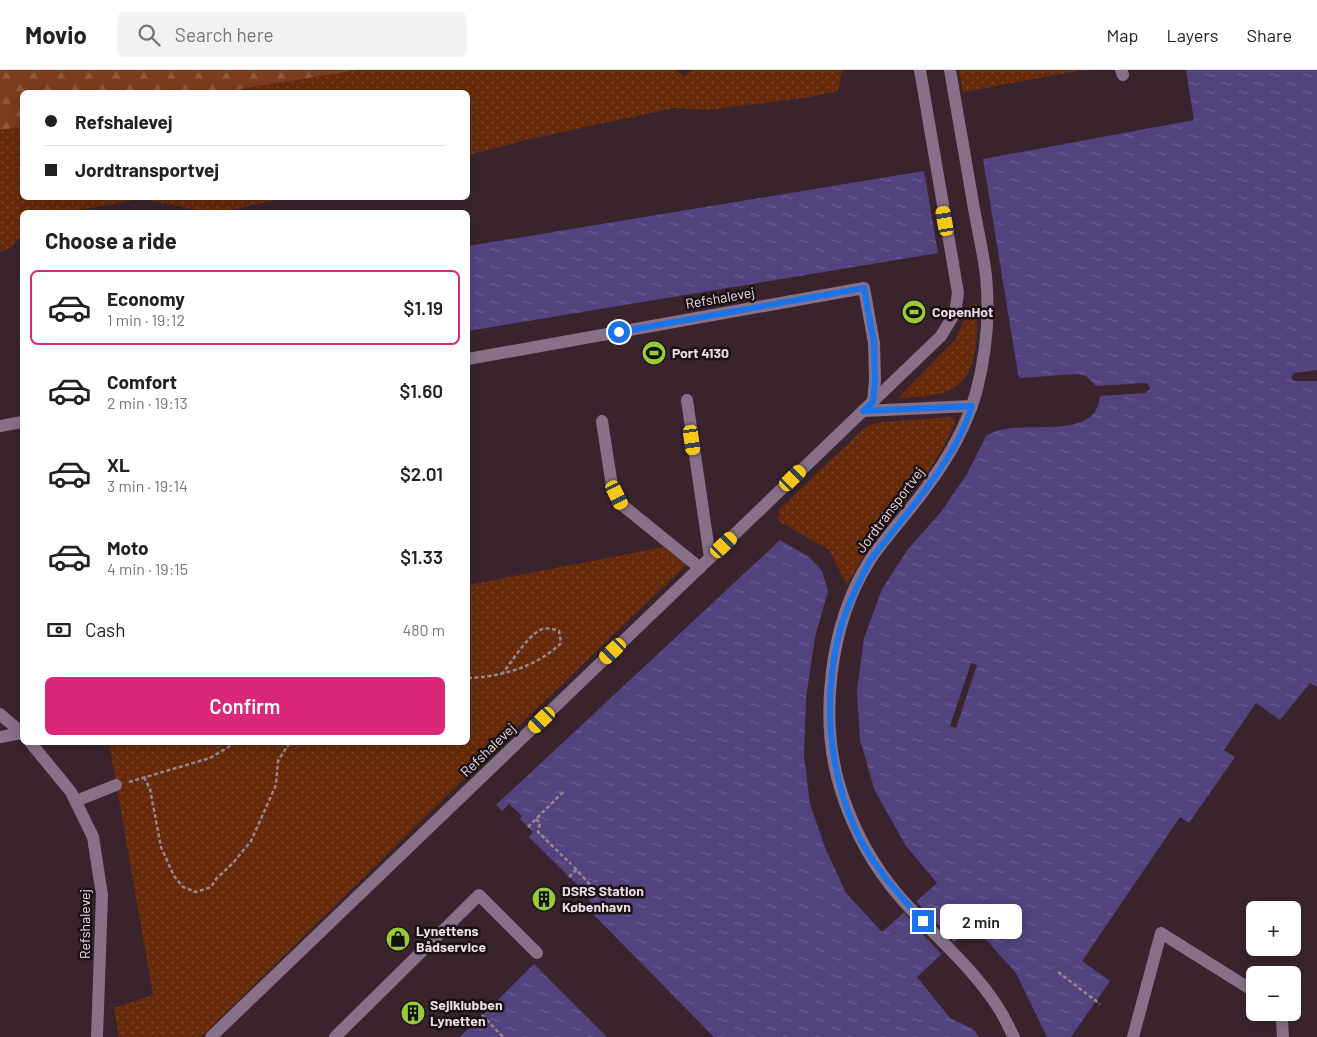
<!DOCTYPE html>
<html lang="en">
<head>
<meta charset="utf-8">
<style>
	body { margin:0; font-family:Barlow,sans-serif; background:#f2f2f2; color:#202124; height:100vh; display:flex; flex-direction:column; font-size:19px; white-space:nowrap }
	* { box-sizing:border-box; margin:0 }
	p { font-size:16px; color:#757577 }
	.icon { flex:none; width:28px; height:28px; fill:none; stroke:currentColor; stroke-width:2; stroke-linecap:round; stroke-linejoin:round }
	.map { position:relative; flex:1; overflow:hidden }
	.side { position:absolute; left:20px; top:140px; width:450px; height:535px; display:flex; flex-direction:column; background:#fff; border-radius:8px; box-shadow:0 2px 12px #0003 }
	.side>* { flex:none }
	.top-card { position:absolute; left:20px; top:20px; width:450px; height:110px; border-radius:8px; box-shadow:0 2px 12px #0003; display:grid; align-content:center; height:110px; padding:0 25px; background:#fff }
	.buttons { position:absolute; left:1246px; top:831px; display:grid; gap:10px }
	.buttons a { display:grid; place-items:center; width:55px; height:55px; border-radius:8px; background:#fff; box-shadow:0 2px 12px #0003; font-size:25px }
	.end { position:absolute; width:22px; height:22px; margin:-11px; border:6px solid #1a73e8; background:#fff; box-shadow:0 0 0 2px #fff }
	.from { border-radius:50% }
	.bubble { position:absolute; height:35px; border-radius:8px; background:#fff; box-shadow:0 2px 12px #0003; font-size:16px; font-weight:600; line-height:35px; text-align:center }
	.car { position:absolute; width:15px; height:30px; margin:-15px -8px; border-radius:6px; box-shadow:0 0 4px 1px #0007; background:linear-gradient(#f5c518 24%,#345 0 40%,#f5c518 0 76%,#345 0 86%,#f5c518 0) }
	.top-card b { display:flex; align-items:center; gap:18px; height:48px; font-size:19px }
	.top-card b+b { border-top:1px solid #e0e0e0 }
	.top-card i { width:12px; height:12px; background:#202124 }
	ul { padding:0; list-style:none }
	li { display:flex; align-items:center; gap:15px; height:75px; margin:0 10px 8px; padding:0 15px; border:2px solid transparent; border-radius:8px }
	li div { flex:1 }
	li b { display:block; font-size:19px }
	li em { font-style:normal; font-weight:600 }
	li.on { border-color:#db2777 }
	li>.icon { width:45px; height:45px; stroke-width:1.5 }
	h2 { padding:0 25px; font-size:22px; line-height:60px }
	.pay { display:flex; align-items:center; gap:12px; height:55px; padding:0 25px; font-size:19px }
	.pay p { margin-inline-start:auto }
	.primary-button { display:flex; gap:10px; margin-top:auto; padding:10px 25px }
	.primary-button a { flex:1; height:58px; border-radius:8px; background:#db2777; color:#fff; font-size:20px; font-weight:600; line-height:58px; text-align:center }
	header { display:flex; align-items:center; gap:30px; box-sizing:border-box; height:70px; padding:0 25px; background:#fff; border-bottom:1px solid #e0e0e0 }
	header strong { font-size:24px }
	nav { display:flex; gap:28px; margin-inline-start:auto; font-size:18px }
	.search { width:350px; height:45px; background:#f2f2f2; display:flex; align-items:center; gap:12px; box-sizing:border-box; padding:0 18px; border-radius:8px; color:#757577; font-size:19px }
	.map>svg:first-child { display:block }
	.grass { fill:url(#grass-dots) }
	.forest { fill:url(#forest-firs) }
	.water { fill:url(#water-ripples) }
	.pier { fill:#39242e }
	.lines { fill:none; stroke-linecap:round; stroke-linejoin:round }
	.path { stroke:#98868e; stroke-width:2.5; stroke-dasharray:4 2.5; stroke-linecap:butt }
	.minor { stroke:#867189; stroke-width:12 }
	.route { stroke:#1a73e8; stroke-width:6 }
	.labels { text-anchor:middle; stroke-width:5; stroke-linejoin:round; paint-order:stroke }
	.street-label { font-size:14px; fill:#ebdde3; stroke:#1a1015 }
	.poi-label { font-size:14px; font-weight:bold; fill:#ebdde3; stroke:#1a1015; text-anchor:start }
</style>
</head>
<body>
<header>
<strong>Movio</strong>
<div class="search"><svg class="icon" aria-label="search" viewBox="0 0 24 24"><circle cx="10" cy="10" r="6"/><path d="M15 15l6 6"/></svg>Search here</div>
<nav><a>Map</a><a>Layers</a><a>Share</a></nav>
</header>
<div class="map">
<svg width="1317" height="967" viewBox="0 0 1317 967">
	<defs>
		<pattern id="grass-dots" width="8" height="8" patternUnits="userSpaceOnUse" patternTransform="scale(1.25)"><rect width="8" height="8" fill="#662a0b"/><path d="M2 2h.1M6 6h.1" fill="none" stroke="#7c482e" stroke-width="1.8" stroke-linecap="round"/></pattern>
		<pattern id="forest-firs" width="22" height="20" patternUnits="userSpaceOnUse" patternTransform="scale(1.25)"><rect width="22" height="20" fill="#7c3d1f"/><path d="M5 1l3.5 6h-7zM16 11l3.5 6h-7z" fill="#8f593f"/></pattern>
		<pattern id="water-ripples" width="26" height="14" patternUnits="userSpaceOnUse" patternTransform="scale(1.25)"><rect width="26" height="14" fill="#52437f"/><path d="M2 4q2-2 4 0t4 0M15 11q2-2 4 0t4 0" fill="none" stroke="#6b5e91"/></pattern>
	</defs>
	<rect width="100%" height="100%" fill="#39242e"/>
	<g class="grass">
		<path d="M357 0H675L684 6 693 0H842L838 21 811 27 708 40 674 38 530 69 468 85V22H224Z"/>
		<path d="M959 0H1084L963 22Z"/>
		<path d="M22 57V128H286L222 142H207L141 129 70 142H22V165L12 177 0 182V60Z"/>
		<path d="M977 234C977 261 980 304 952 319 936 327 915 327 898 328L956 269 970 235Z"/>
		<path d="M953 347 955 349V353L943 378 927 403 877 463 847 515 829 480 778 451 779 440 861 361 872 354 884 352Z"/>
		<path d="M664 477 686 495 469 704 201 967H119L114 938 153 925 109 673 468 672V515Z"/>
	</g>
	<path class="forest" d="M0 0H357L224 22H22V57L0 60Z"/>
	<g class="water">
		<path d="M1186 0H1317V300L1294 303 1291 307 1294 311H1317V617L1310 613 1280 650 1256 633 1224 680 1235 687 1189 753 1180 747 1082 891 1110 911 1071 967H1047L1016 903 973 855 917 907 950 948 973 959 979 967H714L593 844 588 825 496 735 780 470 809 487 822 501 828 521 815 567 806 628 804 686 810 734 826 780 846 823 882 862 937 813 906 776 875 721 860 670 857 621 864 568 882 519 908 479 941 442 967 404 986 366C1016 345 1096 376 1100 326L1145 323 1150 319 1148 314 1145 313 1096 316 1086 306 1078 304 1020 308 1018 304 983 89 1194 50Z"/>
		<path d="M924 101 938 183 468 261V176Z"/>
		<path d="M534 894 607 967H460Z"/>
	</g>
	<g class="pier">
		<path d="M971 593 977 595 956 658 950 656Z"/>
		<path d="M509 734 522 746 520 749 533 762 529 767 502 741Z"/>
		<path d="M916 831 954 872 941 884 904 843Z"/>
	</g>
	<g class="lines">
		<g class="path">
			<path d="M468 608C500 607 537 597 561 573L559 561C553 559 546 557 540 560 527 567 512 591 503 603"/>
			<path d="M144 707 150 719 161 777 174 806 183 817 196 822 211 817 217 808 233 793 251 771 276 715 278 691 288 675 291 672"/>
			<path d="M129 712 210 688 237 672"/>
			<path d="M536 749 540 753 538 762 571 794"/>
			<path d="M528 757 563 722"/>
			<path d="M574 797 595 820"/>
			<path d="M569 807 576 800"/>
			<path d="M1058 902 1100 934"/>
			<path d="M482 945 503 967"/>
		</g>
		<g class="minor">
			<path d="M950 0C957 42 965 85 972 127 976 153 983 180 986 206 990 246 986 285 976 323 966 357 947 390 926 418 908 443 887 465 870 490 829 554 818 652 842 724 854 760 874 797 899 826 931 863 974 898 999 939 1005 948 1009 958 1014 967"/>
			<path d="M1121 0 1123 5"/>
			<path d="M468 289 864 218 874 273 875 310 873 332"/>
			<path d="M687 330 710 488"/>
			<path d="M863 341 972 336"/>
			<path d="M602 351 612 416 621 434 700 498"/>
			<path d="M0 356 22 352"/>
			<path d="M0 644 22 663"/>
			<path d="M0 667 22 663"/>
			<path d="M30 672 71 722 93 767 102 825 97 967"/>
			<path d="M76 731 116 715"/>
			<path d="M1278 942 1282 950 1283 967"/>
			<path d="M211 967 941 266 955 243 958 223 920 0"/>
			<path d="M335 967 479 825 537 883"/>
			<path d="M1133 967 1161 863 1255 922"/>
		</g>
	</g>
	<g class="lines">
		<path class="route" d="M619 262 864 218 874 273 875 310 873 332 863 341 972 336C955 392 904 445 870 491 857 515 844 542 838 568 823 633 829 702 857 763 873 796 898 824 923 851"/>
	</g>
	<defs>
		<symbol id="stadium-disc" viewBox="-11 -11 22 22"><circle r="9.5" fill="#97cc38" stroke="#1a1015"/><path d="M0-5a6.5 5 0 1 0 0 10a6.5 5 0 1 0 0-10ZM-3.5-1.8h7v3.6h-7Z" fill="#111"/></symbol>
		<symbol id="building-disc" viewBox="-11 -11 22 22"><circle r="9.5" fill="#97cc38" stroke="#1a1015"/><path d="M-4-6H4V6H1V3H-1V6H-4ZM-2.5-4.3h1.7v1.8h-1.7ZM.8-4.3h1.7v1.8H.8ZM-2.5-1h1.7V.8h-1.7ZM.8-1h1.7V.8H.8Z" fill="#111"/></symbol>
		<symbol id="shop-disc" viewBox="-11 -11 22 22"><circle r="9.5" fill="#97cc38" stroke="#1a1015"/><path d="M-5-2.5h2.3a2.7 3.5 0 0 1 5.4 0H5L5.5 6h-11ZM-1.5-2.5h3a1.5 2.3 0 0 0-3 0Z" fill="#111"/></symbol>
	</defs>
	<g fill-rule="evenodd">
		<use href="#stadium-disc" x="900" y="228" width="28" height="28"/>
		<use href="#stadium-disc" x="640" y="269" width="28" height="28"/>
		<use href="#building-disc" x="530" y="815" width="28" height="28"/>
		<use href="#shop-disc" x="384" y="855" width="28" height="28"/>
		<use href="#building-disc" x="399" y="929" width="28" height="28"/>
	</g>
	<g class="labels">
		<g class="street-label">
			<text transform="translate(720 228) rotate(-10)" y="5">Refshalevej</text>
			<text transform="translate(890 440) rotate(-53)" y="5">Jordtransportvej</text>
			<text transform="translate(488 680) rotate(-44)" y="5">Refshalevej</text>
			<text transform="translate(85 854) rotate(-90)" y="5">Refshalevej</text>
		</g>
		<g class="poi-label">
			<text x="932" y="247">CopenHot</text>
			<text x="672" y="288">Port 4130</text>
			<text x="562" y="826">DSRS Station<tspan x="562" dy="16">København</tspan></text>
			<text x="416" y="866">Lynettens<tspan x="416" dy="16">Bådservice</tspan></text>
			<text x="430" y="940">Sejlklubben<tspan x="430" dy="16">Lynetten</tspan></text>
		</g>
	</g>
</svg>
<div class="buttons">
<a>+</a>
<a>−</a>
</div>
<i class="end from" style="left:619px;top:262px"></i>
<i class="end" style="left:923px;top:851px"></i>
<div class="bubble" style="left:940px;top:834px;width:82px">2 min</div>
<i class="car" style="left:945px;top:151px;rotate:350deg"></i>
<i class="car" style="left:692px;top:370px;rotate:172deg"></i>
<i class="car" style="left:793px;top:408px;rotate:46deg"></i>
<i class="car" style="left:617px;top:425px;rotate:154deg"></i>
<i class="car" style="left:724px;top:475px;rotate:46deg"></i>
<i class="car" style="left:613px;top:581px;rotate:226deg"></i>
<i class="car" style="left:542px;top:650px;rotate:226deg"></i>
<div class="top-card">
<b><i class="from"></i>Refshalevej</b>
<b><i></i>Jordtransportvej</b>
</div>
<section class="side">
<h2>Choose a ride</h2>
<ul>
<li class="on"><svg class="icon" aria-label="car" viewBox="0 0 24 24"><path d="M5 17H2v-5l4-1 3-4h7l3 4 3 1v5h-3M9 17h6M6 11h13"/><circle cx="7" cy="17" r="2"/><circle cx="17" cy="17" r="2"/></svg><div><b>Economy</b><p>1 min · 19:12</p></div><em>$1.19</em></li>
<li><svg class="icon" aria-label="car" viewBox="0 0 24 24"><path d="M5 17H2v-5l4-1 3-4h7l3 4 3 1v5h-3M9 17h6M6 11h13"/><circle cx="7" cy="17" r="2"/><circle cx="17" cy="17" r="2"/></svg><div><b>Comfort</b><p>2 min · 19:13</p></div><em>$1.60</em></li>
<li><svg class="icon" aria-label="car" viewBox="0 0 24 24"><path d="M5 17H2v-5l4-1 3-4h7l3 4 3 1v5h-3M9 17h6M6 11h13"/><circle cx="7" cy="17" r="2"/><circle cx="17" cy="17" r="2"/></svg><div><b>XL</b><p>3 min · 19:14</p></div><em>$2.01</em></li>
<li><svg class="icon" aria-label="car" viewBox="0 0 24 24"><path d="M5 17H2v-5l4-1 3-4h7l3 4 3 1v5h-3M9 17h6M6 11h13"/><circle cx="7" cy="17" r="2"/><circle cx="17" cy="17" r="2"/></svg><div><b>Moto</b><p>4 min · 19:15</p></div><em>$1.33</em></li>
</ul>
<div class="pay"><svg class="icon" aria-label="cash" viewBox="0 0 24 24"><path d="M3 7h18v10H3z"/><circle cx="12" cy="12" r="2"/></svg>Cash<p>480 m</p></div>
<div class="primary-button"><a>Confirm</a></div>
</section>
</div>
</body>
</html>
